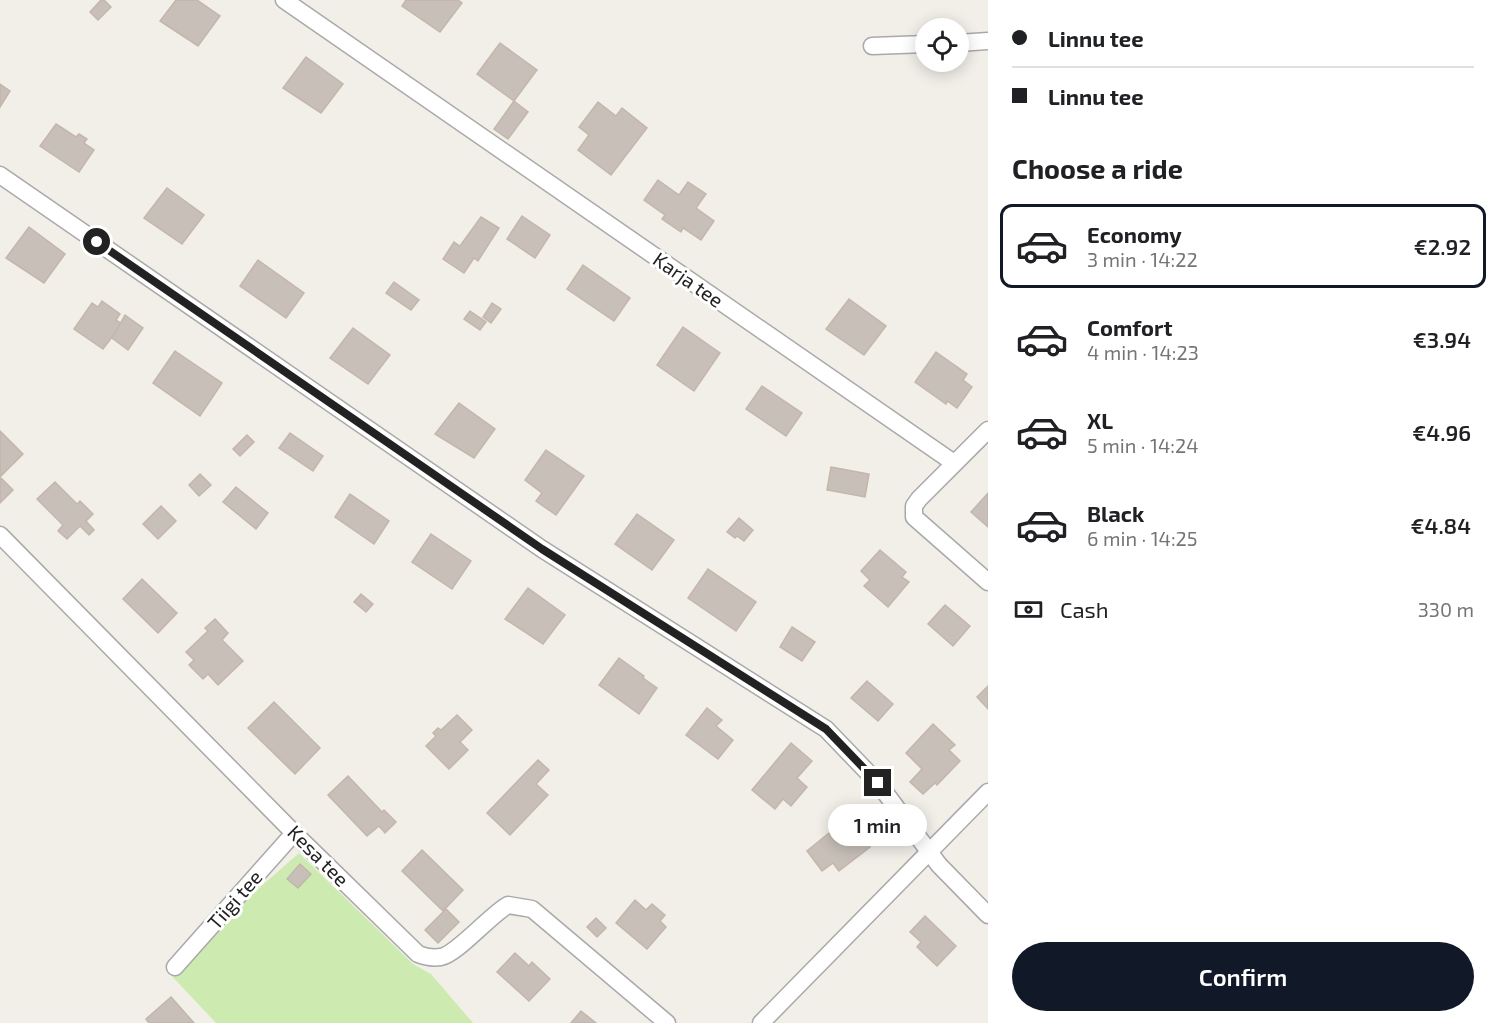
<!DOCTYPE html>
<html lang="en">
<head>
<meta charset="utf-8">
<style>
	body { margin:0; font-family:"Exo 2",sans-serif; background:#f6f6f6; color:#202124; height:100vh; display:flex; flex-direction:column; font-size:22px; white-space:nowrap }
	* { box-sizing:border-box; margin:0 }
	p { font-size:20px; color:#757577 }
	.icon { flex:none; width:33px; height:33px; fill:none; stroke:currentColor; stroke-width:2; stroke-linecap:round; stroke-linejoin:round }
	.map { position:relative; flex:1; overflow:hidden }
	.details { display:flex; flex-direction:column; background:#fff; width:510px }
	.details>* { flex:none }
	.guide { display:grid; align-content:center; height:132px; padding:0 24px; background:#fff }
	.fabs { position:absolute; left:915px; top:18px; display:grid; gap:12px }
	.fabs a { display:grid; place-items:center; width:54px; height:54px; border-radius:50%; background:#fff; box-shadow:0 3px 15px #0003; font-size:30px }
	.end { position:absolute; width:27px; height:27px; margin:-14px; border:8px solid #222; background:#fff; box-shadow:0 0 0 3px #fff }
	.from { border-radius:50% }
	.bubble { position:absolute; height:42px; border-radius:21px; background:#fff; box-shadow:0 3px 15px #0003; font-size:20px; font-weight:600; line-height:42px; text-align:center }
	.guide b { display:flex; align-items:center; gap:21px; height:57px; font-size:22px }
	.guide b+b { border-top:2px solid #e0e0e0 }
	.guide i { width:15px; height:15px; background:#202124 }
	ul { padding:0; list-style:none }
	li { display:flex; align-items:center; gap:18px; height:84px; margin:0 12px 9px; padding:0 12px; border:3px solid transparent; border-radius:12px }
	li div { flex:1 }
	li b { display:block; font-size:22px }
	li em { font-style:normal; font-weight:600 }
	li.selected { border-color:#111827 }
	li>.icon { width:54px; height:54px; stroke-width:1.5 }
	h2 { padding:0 24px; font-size:27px; line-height:72px }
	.pay { display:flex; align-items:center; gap:15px; height:66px; padding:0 24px; font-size:22px }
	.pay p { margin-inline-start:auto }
	.action { display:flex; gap:12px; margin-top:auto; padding:12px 24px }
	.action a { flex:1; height:69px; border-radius:36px; background:#111827; color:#fff; font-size:24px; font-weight:600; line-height:69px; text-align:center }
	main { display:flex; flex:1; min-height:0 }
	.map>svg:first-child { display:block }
	.grass { fill:#cdebb0 }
	.building { fill:#c7bfb8; stroke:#c4b6ab; stroke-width:1.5 }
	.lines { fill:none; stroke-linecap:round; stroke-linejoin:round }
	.street-casing { stroke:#a9a9a9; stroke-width:19 }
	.street { stroke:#fff; stroke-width:16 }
	.route { stroke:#222; stroke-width:8 }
	.labels { text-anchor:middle; stroke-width:6; stroke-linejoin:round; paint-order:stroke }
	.street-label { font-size:20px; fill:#222; stroke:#fff }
</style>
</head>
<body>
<main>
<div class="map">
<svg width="988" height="1023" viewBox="0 0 988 1023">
	<rect width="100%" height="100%" fill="#f2efe9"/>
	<path class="grass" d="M299 853 413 964 431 974 473 1023H216L166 970Z"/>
	<g class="building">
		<path d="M101 0H104L111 7 98 20 90 12Z"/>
		<path d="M176 0H197L220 16 198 46 160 21Z"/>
		<path d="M406 0H458L462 3 440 32 402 6Z"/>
		<path d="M500 43 537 70 514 101 477 74Z"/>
		<path d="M306 57 343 84 321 113 283 88Z"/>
		<path d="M0 84 10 91 0 107Z"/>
		<path d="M514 101 528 112 508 139 494 129Z"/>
		<path d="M598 102 616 116 622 108 647 128 611 175 578 150 589 135 579 127Z"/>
		<path d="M56 124 76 137 79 134 87 139 84 143 94 150 79 172 40 146Z"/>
		<path d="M658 180 679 195 688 182 706 194 696 208 714 221 701 240 683 228 681 232 662 219 665 215 644 200Z"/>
		<path d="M167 188 204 215 182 244 144 218Z"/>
		<path d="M522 216 550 235 535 258 507 239Z"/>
		<path d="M481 217 499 228 478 261 474 258 464 273 443 259 454 242 460 246Z"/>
		<path d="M29 227 65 254 44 283 6 258Z"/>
		<path d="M258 260 304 293 286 318 240 286Z"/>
		<path d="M583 265 630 298 614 321 567 289Z"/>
		<path d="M394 282 419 300 411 310 386 293Z"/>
		<path d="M849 299 886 326 864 355 826 329Z"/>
		<path d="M102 301 120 314 116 320 122 324 103 349 74 329 92 303 98 307Z"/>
		<path d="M492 303 501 309 491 323 483 317Z"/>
		<path d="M470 311 486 322 480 330 464 319Z"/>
		<path d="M125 315 143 328 128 350 112 338Z"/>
		<path d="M683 327 720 353 694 391 657 365Z"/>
		<path d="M353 328 390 355 368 384 330 358Z"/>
		<path d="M175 351 222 383 200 416 153 383Z"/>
		<path d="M936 352 967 374 963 380 972 387 957 408 947 401 946 404 915 382Z"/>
		<path d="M762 386 802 413 786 436 746 409Z"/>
		<path d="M459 403 495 429 474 458 435 434Z"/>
		<path d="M0 431 23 454 0 477Z"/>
		<path d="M290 433 323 456 313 471 279 448Z"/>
		<path d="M247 435 254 442 240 456 233 449Z"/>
		<path d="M546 450 584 476 556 515 536 501 542 493 525 480Z"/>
		<path d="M831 467 869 474 865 497 827 490Z"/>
		<path d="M200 474 211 485 199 496 189 485Z"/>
		<path d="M1 478 13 490 0 503V479Z"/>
		<path d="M55 482 77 504 80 501 93 514 86 521 94 530 89 535 80 526 67 539 58 531 63 525 37 499Z"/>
		<path d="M236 487 268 513 256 529 223 502Z"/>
		<path d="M988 493V527L971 512Z"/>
		<path d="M350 494 389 521 374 544 335 517Z"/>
		<path d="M161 506 176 521 158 539 143 524Z"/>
		<path d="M637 514 674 540 652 570 615 544Z"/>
		<path d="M739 518 753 530 744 541 737 536 735 538 727 532Z"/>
		<path d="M431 534 471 561 452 589 412 562Z"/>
		<path d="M880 550 906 572 902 577 909 582 888 607 864 586 870 580 861 571Z"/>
		<path d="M708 569 756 602 736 631 688 598Z"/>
		<path d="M142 579 177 613 158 633 123 599Z"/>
		<path d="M528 588 565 615 543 644 505 619Z"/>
		<path d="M361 594 373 604 366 612 354 602Z"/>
		<path d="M945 605 970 626 953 646 928 624Z"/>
		<path d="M215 619 228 633 222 640 243 661 218 685 208 674 203 679 189 665 194 660 186 652 208 631 205 628Z"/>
		<path d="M792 627 815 642 802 661 780 647Z"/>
		<path d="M619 658 644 676 643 678 657 688 639 714 599 685Z"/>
		<path d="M867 681 893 704 878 721 851 698Z"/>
		<path d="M988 686V709L977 697Z"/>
		<path d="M274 702 320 748 295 774 248 728Z"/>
		<path d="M707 708 722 720 716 726 733 740 718 759 686 735Z"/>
		<path d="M457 715 472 730 460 742 468 750 449 769 426 746 436 736 433 733 438 728 441 730Z"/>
		<path d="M933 724 955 745 949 750 960 761 937 785 935 783 923 794 910 782 922 769 906 753Z"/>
		<path d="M791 743 812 761 797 778 807 787 791 806 783 799 775 809 752 790Z"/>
		<path d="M538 760 549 770 536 784 548 795 510 835 487 813Z"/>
		<path d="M348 776 382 812 384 810 396 822 385 833 379 826 367 836 328 795Z"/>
		<path d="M855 828 870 847 839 871 833 863 822 871 807 851 829 833 836 843Z"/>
		<path d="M422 850 463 890 443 911 402 871Z"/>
		<path d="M300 864 311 874 298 888 287 879Z"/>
		<path d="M635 900 646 910 652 904 665 915 660 921 666 927 647 949 616 923Z"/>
		<path d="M446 909 459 922 438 943 425 930Z"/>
		<path d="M925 916 956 946 937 966 917 947 921 942 910 932Z"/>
		<path d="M596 918 606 928 597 937 587 927Z"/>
		<path d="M515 953 529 966 532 962 550 979 529 1001 497 972Z"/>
		<path d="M171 997 194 1023H149L146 1019Z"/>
		<path d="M581 1011 596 1023H571Z"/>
	</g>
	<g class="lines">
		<defs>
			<g id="street">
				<path d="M284 0 954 463"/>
				<path d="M958 43 988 41"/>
				<path d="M872 46 926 44"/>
				<path d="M0 175 542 549 826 729 878 783 939 865 988 915"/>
				<path d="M988 430 919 499 914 506V517L988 582"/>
				<path d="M0 535 294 833 418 954C425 957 433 958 441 957 457 954 490 915 508 905L532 909 667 1023"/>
				<path d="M175 967 294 833"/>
				<path d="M761 1023 988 792"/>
			</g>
		</defs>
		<use href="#street" class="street-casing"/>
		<use href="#street" class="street"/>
	</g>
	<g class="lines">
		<path class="route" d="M97 242 542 549 826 729 878 783"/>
	</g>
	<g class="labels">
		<g class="street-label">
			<text transform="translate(688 280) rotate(35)" y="7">Karja tee</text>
			<text transform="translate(318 856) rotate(45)" y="7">Kesa tee</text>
			<text transform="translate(235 900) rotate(-49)" y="7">Tiigi tee</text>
		</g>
	</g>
</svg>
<div class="fabs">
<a><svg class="icon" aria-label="locate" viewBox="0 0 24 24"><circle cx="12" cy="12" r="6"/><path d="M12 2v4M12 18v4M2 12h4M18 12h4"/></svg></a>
</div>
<i class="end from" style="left:97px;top:242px"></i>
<i class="end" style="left:878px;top:783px"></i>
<div class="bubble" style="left:828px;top:804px;width:99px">1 min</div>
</div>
<section class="details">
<div class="guide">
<b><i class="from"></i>Linnu tee</b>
<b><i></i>Linnu tee</b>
</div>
<h2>Choose a ride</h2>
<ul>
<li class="selected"><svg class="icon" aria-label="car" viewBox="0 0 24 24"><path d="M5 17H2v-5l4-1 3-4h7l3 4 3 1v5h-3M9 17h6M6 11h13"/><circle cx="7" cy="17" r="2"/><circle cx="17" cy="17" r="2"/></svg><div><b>Economy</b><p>3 min · 14:22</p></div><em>€2.92</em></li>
<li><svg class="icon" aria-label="car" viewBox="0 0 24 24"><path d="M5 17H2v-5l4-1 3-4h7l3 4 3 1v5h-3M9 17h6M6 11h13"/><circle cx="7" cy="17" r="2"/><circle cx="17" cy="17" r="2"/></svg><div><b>Comfort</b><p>4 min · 14:23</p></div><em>€3.94</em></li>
<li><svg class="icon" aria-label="car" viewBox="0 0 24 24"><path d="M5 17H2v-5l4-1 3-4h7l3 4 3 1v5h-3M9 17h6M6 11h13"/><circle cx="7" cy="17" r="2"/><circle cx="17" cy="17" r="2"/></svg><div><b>XL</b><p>5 min · 14:24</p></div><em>€4.96</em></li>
<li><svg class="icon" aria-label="car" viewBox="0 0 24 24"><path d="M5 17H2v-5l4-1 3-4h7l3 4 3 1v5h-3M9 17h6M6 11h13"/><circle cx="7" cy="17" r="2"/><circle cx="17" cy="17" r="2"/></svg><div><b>Black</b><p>6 min · 14:25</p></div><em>€4.84</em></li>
</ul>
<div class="pay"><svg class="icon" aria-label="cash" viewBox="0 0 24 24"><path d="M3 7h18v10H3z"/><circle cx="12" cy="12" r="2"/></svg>Cash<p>330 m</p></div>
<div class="action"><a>Confirm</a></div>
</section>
</main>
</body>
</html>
